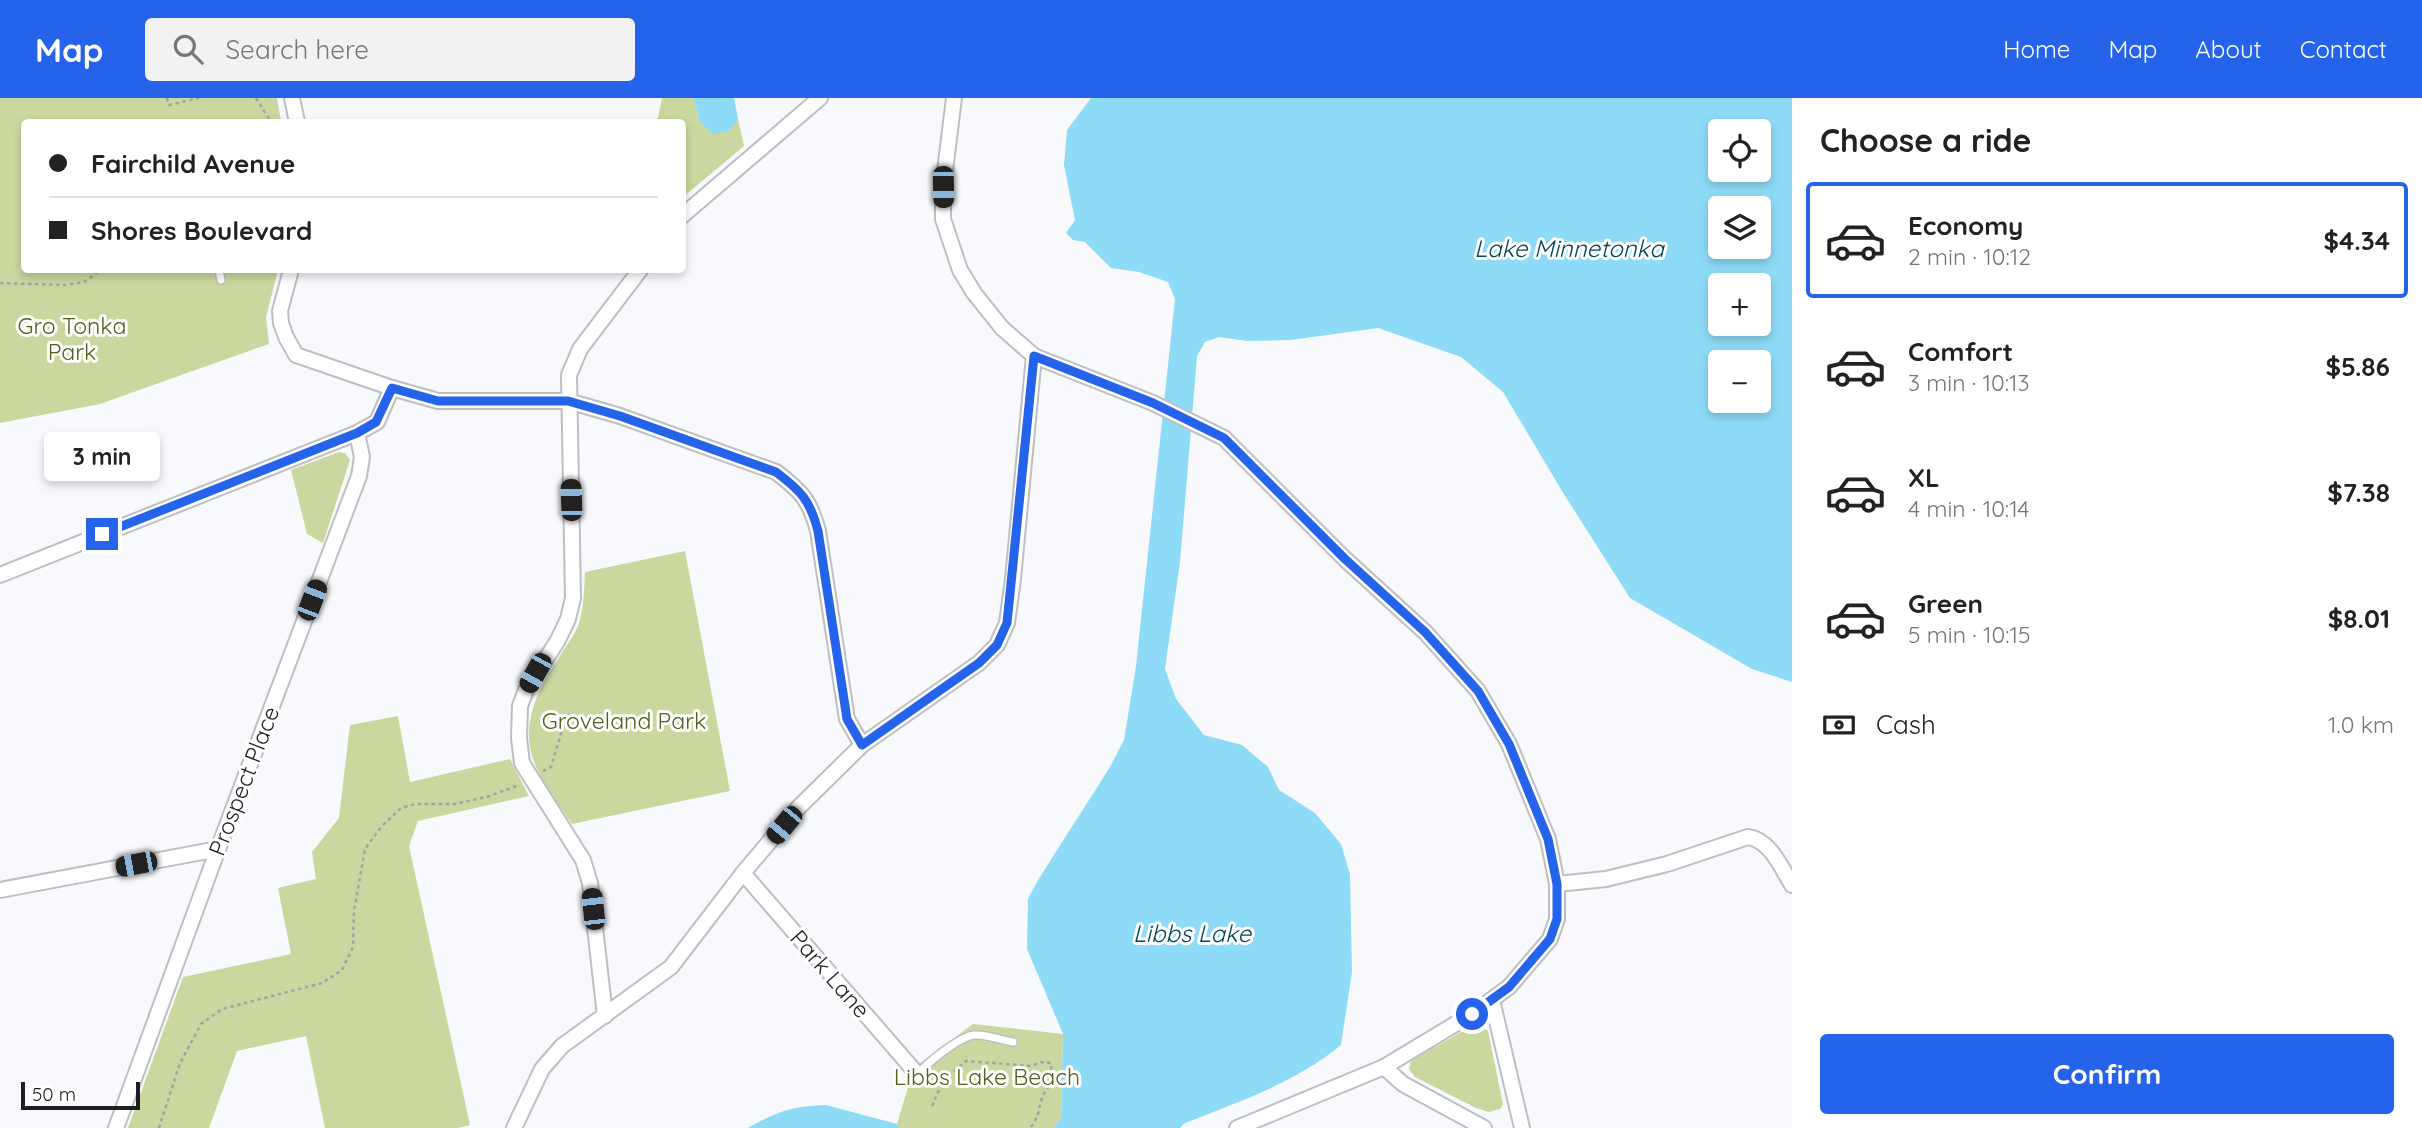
<!DOCTYPE html>
<html lang="en">
<head>
<meta charset="utf-8">
<style>
	body { margin:0; font-family:Quicksand,sans-serif; background:#f2f2f2; color:#222; height:100vh; display:flex; flex-direction:column; font-size:26px; white-space:nowrap }
	* { box-sizing:border-box; margin:0 }
	p { font-size:23px; color:#767676 }
	.icon { flex:none; width:38px; height:38px; fill:none; stroke:currentColor; stroke-width:2; stroke-linecap:round; stroke-linejoin:round }
	.map { position:relative; flex:1; overflow:hidden }
	.side { display:flex; flex-direction:column; background:#fff; width:630px }
	.side>* { flex:none }
	.banner { position:absolute; left:21px; top:21px; width:665px; height:154px; border-radius:7px; box-shadow:0 4px 10px #0003; display:grid; align-content:center; height:154px; padding:0 28px; background:#fff }
	.tools { position:absolute; left:1708px; top:21px; display:grid; gap:14px }
	.tools a { display:grid; place-items:center; width:63px; height:63px; border-radius:7px; background:#fff; box-shadow:0 4px 10px #0003; font-size:35px }
	.scale { position:absolute; left:21px; bottom:18px; width:119px; box-sizing:border-box; padding-left:7px; border:4px solid #1d1e1f; border-top:0; font-size:19px; line-height:24px; white-space:nowrap; color:#1d1e1f; -webkit-text-stroke:5px #fff; paint-order:stroke }
	.end { position:absolute; width:32px; height:32px; margin:-16px; border:9px solid #2563eb; background:#fff; box-shadow:0 0 0 4px #fff }
	.from { border-radius:50% }
	.bubble { position:absolute; height:49px; border-radius:7px; background:#fff; box-shadow:0 4px 10px #0003; font-size:23px; font-weight:700; line-height:49px; text-align:center }
	.car { position:absolute; width:21px; height:42px; margin:-21px -10px; border-radius:9px; box-shadow:0 0 5px 2px #0007; background:linear-gradient(#222 24%,#8ab4d8 0 40%,#222 0 76%,#8ab4d8 0 86%,#222 0) }
	.banner b { display:flex; align-items:center; gap:24px; height:66px; font-size:26px }
	.banner b+b { border-top:2px solid #e0e0e0 }
	.banner i { width:18px; height:18px; background:#222 }
	ul { padding:0; list-style:none }
	li { display:flex; align-items:center; gap:21px; height:116px; margin:0 14px 10px; padding:0 14px; border:4px solid transparent; border-radius:7px }
	li div { flex:1 }
	li b { display:block; font-size:26px }
	li em { font-style:normal; font-weight:700 }
	li.on { border-color:#2563eb }
	li>.icon { width:63px; height:63px; stroke-width:1.5 }
	h2 { padding:0 28px; font-size:32px; line-height:84px }
	.pay { display:flex; align-items:center; gap:18px; height:77px; padding:0 28px; font-size:26px }
	.pay p { margin-inline-start:auto }
	.button { display:flex; gap:14px; margin-top:auto; padding:14px 28px }
	.button a { flex:1; height:80px; border-radius:7px; background:#2563eb; color:#fff; font-size:28px; font-weight:700; line-height:80px; text-align:center }
	header { display:flex; align-items:center; gap:42px; box-sizing:border-box; height:98px; padding:0 35px; background:#2563eb; color:#fff }
	header strong { font-size:33px }
	nav { display:flex; gap:38px; margin-inline-start:auto; font-size:24px }
	.search { width:490px; height:63px; background:#f2f2f2; display:flex; align-items:center; gap:18px; box-sizing:border-box; padding:0 24px; border-radius:7px; color:#767676; font-size:26px }
	main { display:flex; flex:1; min-height:0 }
	.map>svg:first-child { display:block }
	.green { fill:#cad79e }
	.water { fill:#8edbf7; fill-rule:evenodd }
	.lines { fill:none; stroke-linecap:round; stroke-linejoin:round }
	.service-casing { stroke:#bebfc3; stroke-width:10 }
	.minor-casing { stroke:#bebfc3; stroke-width:18 }
	.path { stroke:#a2a3a6; stroke-width:2.5; stroke-dasharray:3.5 3.5; stroke-linecap:butt }
	.service { stroke:#fff; stroke-width:7 }
	.minor { stroke:#fff; stroke-width:14 }
	.route { stroke:#2563eb; stroke-width:9 }
	.labels { text-anchor:middle; stroke-width:6; stroke-linejoin:round; paint-order:stroke }
	.park-label { font-size:23px; fill:#525e19; stroke:#fff }
	.street-label { font-size:23px; fill:#1d1e1f; stroke:#fff }
	.water-label { font-size:24px; font-style:italic; fill:#004659; stroke:#fff }
</style>
</head>
<body>
<header>
<strong>Map</strong>
<div class="search"><svg class="icon" aria-label="search" viewBox="0 0 24 24"><circle cx="10" cy="10" r="6"/><path d="M15 15l6 6"/></svg>Search here</div>
<nav><a>Home</a><a>Map</a><a>About</a><a>Contact</a></nav>
</header>
<main>
<div class="map">
<svg width="1792" height="1030" viewBox="0 0 1792 1030">
	<rect width="100%" height="100%" fill="#f8f9fd"/>
	<g class="green">
		<path d="M0 0H277L281 24H24V172H278L266 219 269 246 100 306 0 325Z"/>
		<path d="M662 0H693L700 24 729 33 738 21 744 48 683 99 682 24H657Z"/>
		<path d="M339 354 345 355 350 362 323 445 307 436 291 372Z"/>
		<path d="M685 453 730 693 572 726C559 706 541 685 533 661 520 621 541 588 561 556 567 547 574 537 578 528 584 511 584 492 585 474Z"/>
		<path d="M398 618 410 684 510 661 529 698 418 723 409 748 470 1027 458 1030H325L306 938 237 953 209 1030H128L183 879 291 856 278 790 316 781 312 754 339 720 350 627Z"/>
		<path d="M973 926 1063 936 1061 1019 1054 1030H899L897 1026 909 986 919 966Z"/>
		<path d="M1475 926H1479L1488 933 1503 1006 1500 1011 1489 1014 1476 1010 1415 979 1409 971 1411 963Z"/>
	</g>
	<g class="water">
		<path d="M693 0H734L738 21 729 33 713 36 700 24Z"/>
		<path d="M1091 0H1792V584L1752 571 1630 500 1562 393 1503 294 1461 259 1378 230 1291 242 1247 243 1219 239 1205 244 1197 258 1180 464 1165 571 1176 601 1204 637 1242 647 1268 669 1279 692 1315 715 1341 746 1350 776 1352 874 1341 947C1297 984 1238 1004 1185 1025L1180 1030H1054L1061 1019 1063 936 1027 851 1028 801 1038 782 1110 669 1124 642 1136 568 1175 201 1168 184 1139 174 1111 170 1085 144 1073 142 1066 135 1075 122 1064 67 1067 32ZM1720 33H1759V72H1720ZM1720 110H1759V149H1720ZM1720 187H1759V226H1720ZM1720 264H1759V303H1720Z"/>
		<path d="M826 1007 897 1026 899 1030H748C775 1014 793 1008 826 1007Z"/>
	</g>
	<g class="lines">
		<defs>
			<g id="service">
				<path d="M219 172 221 182"/>
				<path d="M918 976C927 965 959 939 974 937 985 936 1002 942 1013 944"/>
			</g>
			<g id="minor">
				<path d="M292 0 297 24"/>
				<path d="M954 0 943 89V121L960 172 974 195 1002 230 1034 258 1153 305 1224 340 1345 461 1425 534 1478 593 1509 646 1548 741 1557 786V821L1550 841 1509 889 1472 916 1384 969 1237 1030"/>
				<path d="M682 118 820 0"/>
				<path d="M291 172 280 213 281 225 286 239 296 257 392 290 438 303H568L620 318 776 374C801 393 810 402 818 433L847 621 862 647"/>
				<path d="M0 477 357 335 377 324 392 290"/>
				<path d="M743 775 918 977"/>
				<path d="M1557 786 1606 781 1667 766 1748 739C1770 742 1781 769 1792 787"/>
				<path d="M0 792 218 751"/>
				<path d="M1492 902 1522 1030"/>
				<path d="M605 918 590 785 583 762 522 665 519 640 520 608 526 592 558 542 568 521 573 500 569 277 580 251 640 172"/>
				<path d="M1384 969 1403 986 1484 1030"/>
				<path d="M116 1030 218 751 359 378 362 359 357 335"/>
				<path d="M514 1030 542 971 562 948 671 869 743 775 798 710 862 647 979 565 997 547 1007 525 1013 481 1034 258"/>
			</g>
		</defs>
		<use href="#service" class="service-casing"/>
		<use href="#minor" class="minor-casing"/>
		<g class="path">
			<path d="M167 0 169 7 199 0"/>
			<path d="M256 0 271 24"/>
			<path d="M0 185 66 187 84 184 101 172"/>
			<path d="M543 673 551 669 564 626 569 616"/>
			<path d="M932 1008 943 983 966 963 1031 968 1040 964 1051 965 1052 985C1035 1002 1044 1014 1030 1030"/>
			<path d="M159 1030 180 965 201 926 222 911 322 885 342 872 353 849 354 813 365 751 381 729 401 710 416 706H455L490 698 519 687"/>
		</g>
		<use href="#service" class="service"/>
		<use href="#minor" class="minor"/>
	</g>
	<g class="lines">
		<path class="route" d="M102 436 357 335 376 324 392 290 438 303H568L620 318 776 374C801 393 810 402 818 433L847 621 862 647 979 565 997 547 1007 525 1034 258 1153 305 1224 340 1345 461 1425 534 1478 593 1509 646 1548 741 1557 786V821L1550 841 1509 889 1472 916"/>
	</g>
	<g class="labels">
		<g class="park-label">
			<text x="72" y="236">Gro Tonka<tspan x="72" dy="26">Park</tspan></text>
			<text x="624" y="631">Groveland Park</text>
			<text x="987" y="987">Libbs Lake Beach</text>
		</g>
		<g class="street-label">
			<text transform="translate(244 683) rotate(-69)" y="8">Prospect Place</text>
			<text transform="translate(830 876) rotate(49)" y="8">Park Lane</text>
		</g>
		<g class="water-label">
			<text x="1569" y="159">Lake Minnetonka</text>
			<text x="1192" y="844">Libbs Lake</text>
		</g>
	</g>
</svg>
<div class="tools">
<a><svg class="icon" aria-label="locate" viewBox="0 0 24 24"><circle cx="12" cy="12" r="6"/><path d="M12 2v4M12 18v4M2 12h4M18 12h4"/></svg></a>
<a><svg class="icon" aria-label="layers" viewBox="0 0 24 24"><path d="M12 4l9 5-9 5-9-5zM3 14l9 5 9-5"/></svg></a>
<a>+</a>
<a>−</a>
</div>
<div class="scale">50 m</div>
<i class="end from" style="left:1472px;top:916px"></i>
<i class="end" style="left:102px;top:436px"></i>
<div class="bubble" style="left:44px;top:334px;width:116px">3 min</div>
<i class="car" style="left:943px;top:89px;rotate:179deg"></i>
<i class="car" style="left:571px;top:402px;rotate:358deg"></i>
<i class="car" style="left:312px;top:502px;rotate:21deg"></i>
<i class="car" style="left:535px;top:575px;rotate:209deg"></i>
<i class="car" style="left:784px;top:727px;rotate:220deg"></i>
<i class="car" style="left:136px;top:766px;rotate:259deg"></i>
<i class="car" style="left:593px;top:811px;rotate:354deg"></i>
<div class="banner">
<b><i class="from"></i>Fairchild Avenue</b>
<b><i></i>Shores Boulevard</b>
</div>
</div>
<section class="side">
<h2>Choose a ride</h2>
<ul>
<li class="on"><svg class="icon" aria-label="car" viewBox="0 0 24 24"><path d="M5 17H2v-5l4-1 3-4h7l3 4 3 1v5h-3M9 17h6M6 11h13"/><circle cx="7" cy="17" r="2"/><circle cx="17" cy="17" r="2"/></svg><div><b>Economy</b><p>2 min · 10:12</p></div><em>$4.34</em></li>
<li><svg class="icon" aria-label="car" viewBox="0 0 24 24"><path d="M5 17H2v-5l4-1 3-4h7l3 4 3 1v5h-3M9 17h6M6 11h13"/><circle cx="7" cy="17" r="2"/><circle cx="17" cy="17" r="2"/></svg><div><b>Comfort</b><p>3 min · 10:13</p></div><em>$5.86</em></li>
<li><svg class="icon" aria-label="car" viewBox="0 0 24 24"><path d="M5 17H2v-5l4-1 3-4h7l3 4 3 1v5h-3M9 17h6M6 11h13"/><circle cx="7" cy="17" r="2"/><circle cx="17" cy="17" r="2"/></svg><div><b>XL</b><p>4 min · 10:14</p></div><em>$7.38</em></li>
<li><svg class="icon" aria-label="car" viewBox="0 0 24 24"><path d="M5 17H2v-5l4-1 3-4h7l3 4 3 1v5h-3M9 17h6M6 11h13"/><circle cx="7" cy="17" r="2"/><circle cx="17" cy="17" r="2"/></svg><div><b>Green</b><p>5 min · 10:15</p></div><em>$8.01</em></li>
</ul>
<div class="pay"><svg class="icon" aria-label="cash" viewBox="0 0 24 24"><path d="M3 7h18v10H3z"/><circle cx="12" cy="12" r="2"/></svg>Cash<p>1.0 km</p></div>
<div class="button"><a>Confirm</a></div>
</section>
</main>
</body>
</html>
